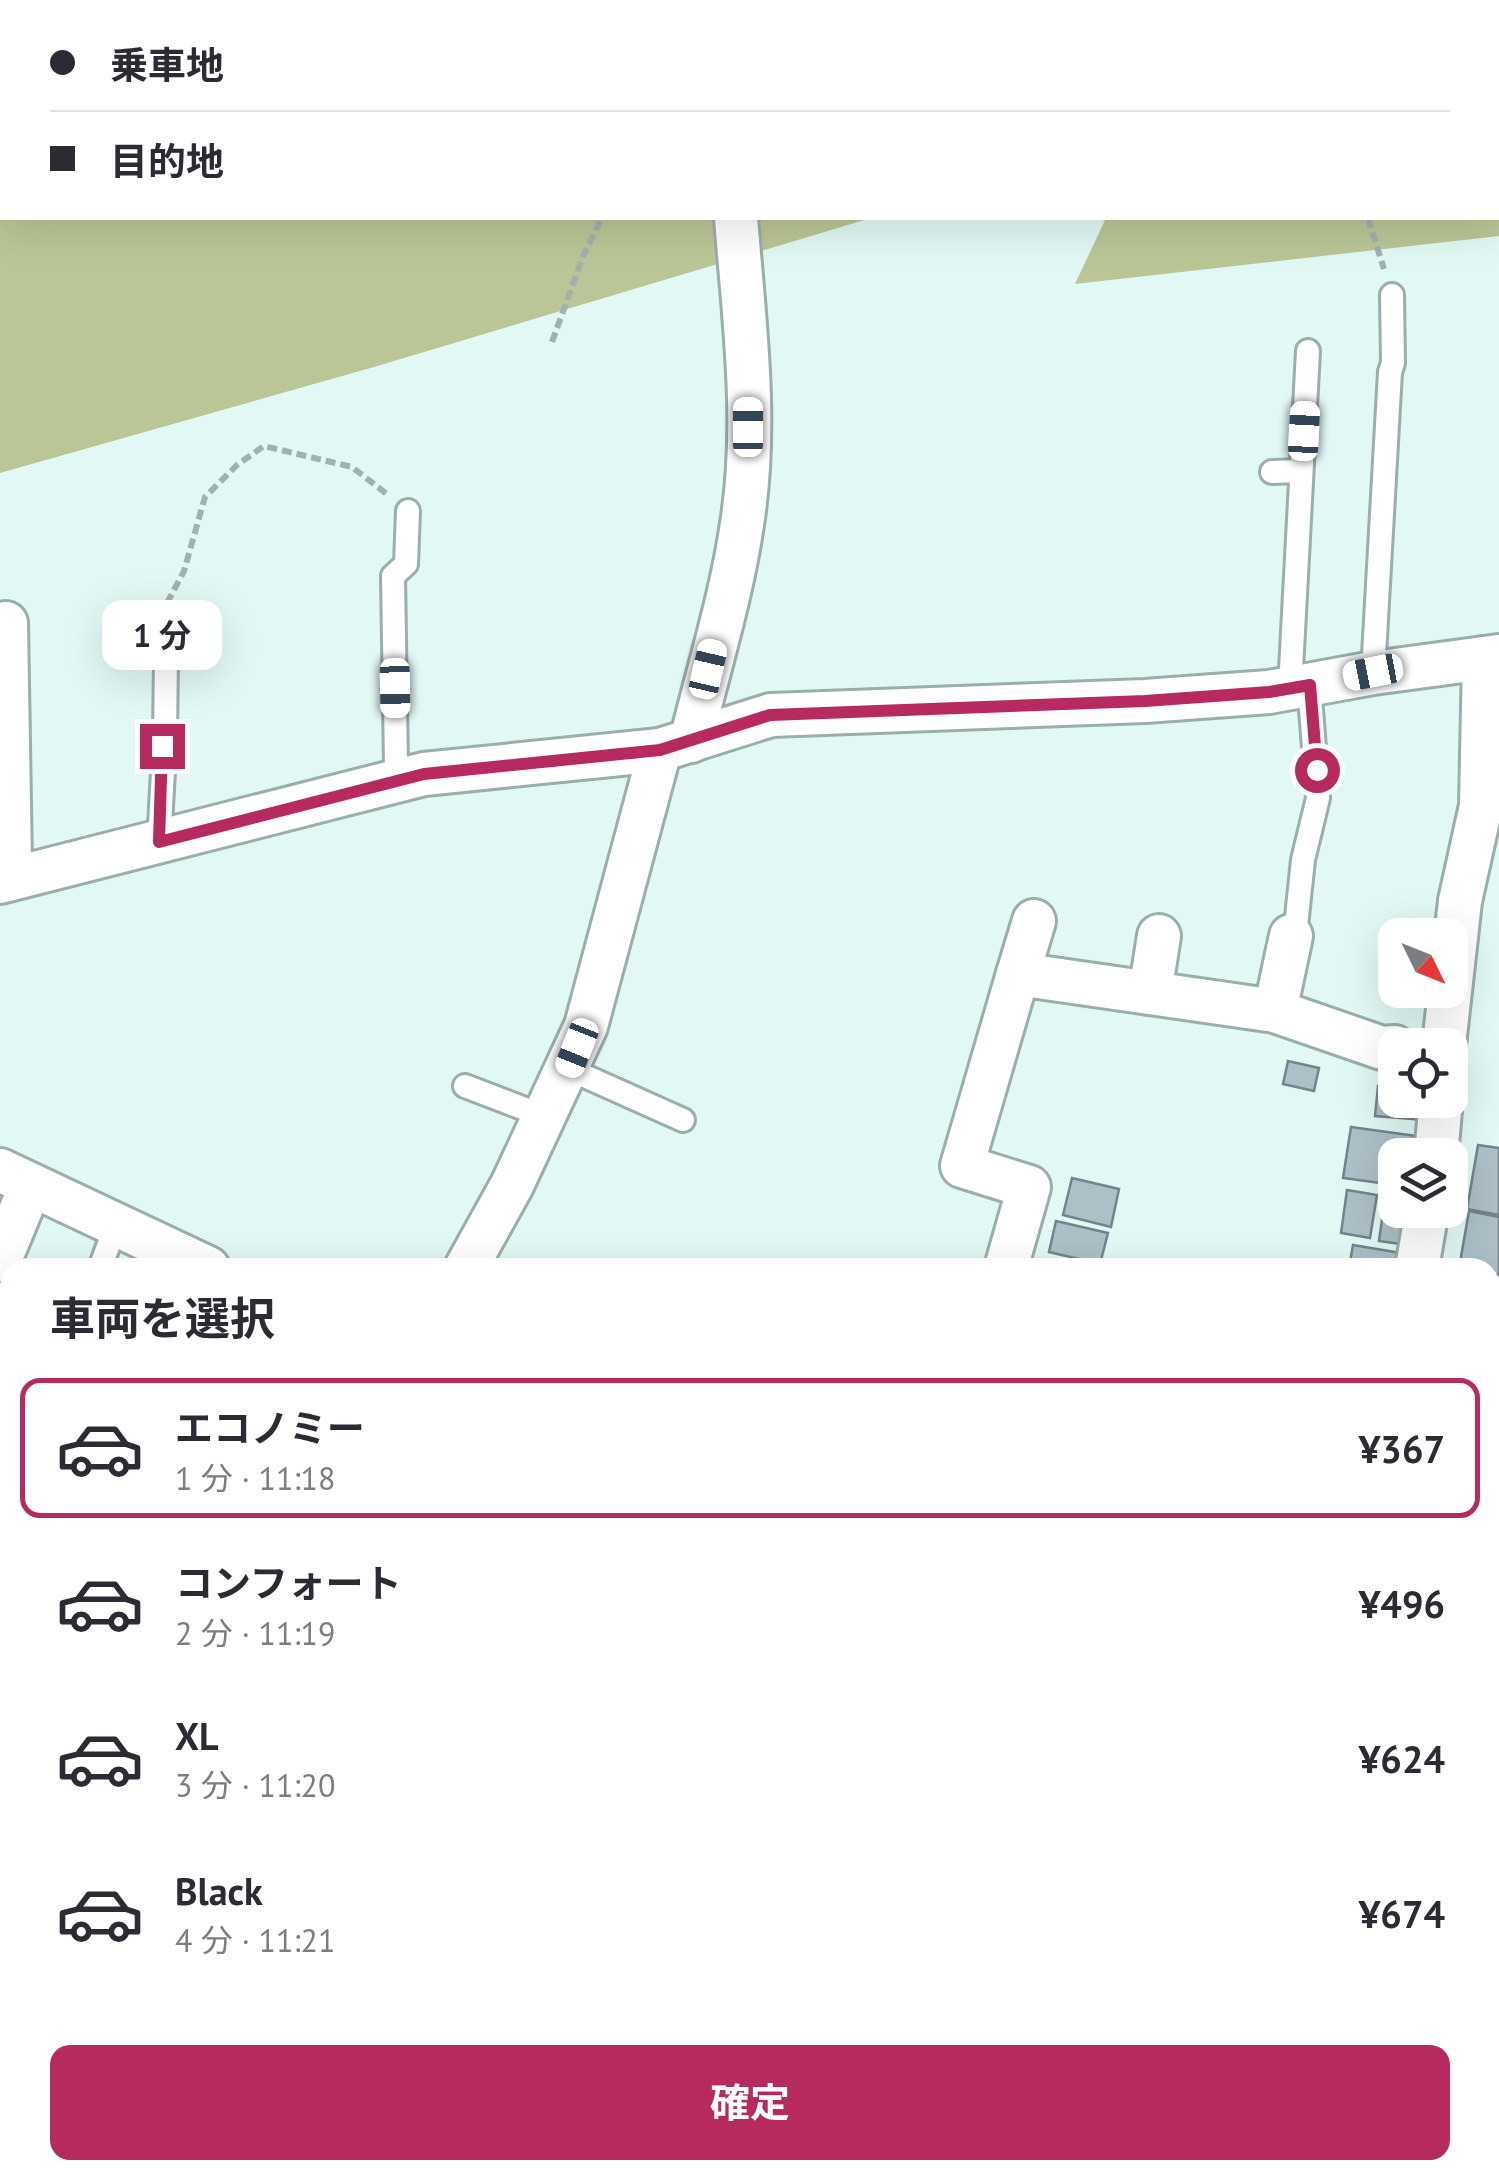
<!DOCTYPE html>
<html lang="ja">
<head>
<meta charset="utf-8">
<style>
	body { margin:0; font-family:"PT Sans","Noto Sans JP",sans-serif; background:#f2f2f3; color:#2b2b33; height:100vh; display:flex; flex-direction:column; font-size:38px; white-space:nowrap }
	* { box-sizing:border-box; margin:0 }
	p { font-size:32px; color:#7c7c81 }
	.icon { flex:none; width:55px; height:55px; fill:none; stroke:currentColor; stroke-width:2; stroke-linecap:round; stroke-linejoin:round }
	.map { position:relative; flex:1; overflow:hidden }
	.sheet { position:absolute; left:0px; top:1258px; width:1500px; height:922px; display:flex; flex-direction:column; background:#fff; border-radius:30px 30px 0 0; box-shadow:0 10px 40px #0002 }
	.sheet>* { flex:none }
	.banner { position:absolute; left:0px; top:0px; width:1500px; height:220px; box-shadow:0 10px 40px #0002; display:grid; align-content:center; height:220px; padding:0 50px; background:#fff }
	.needle { width:65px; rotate:133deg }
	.controls { position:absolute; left:1378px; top:918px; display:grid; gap:20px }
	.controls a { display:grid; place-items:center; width:90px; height:90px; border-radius:20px; background:#fff; box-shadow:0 10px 40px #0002; font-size:50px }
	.end { position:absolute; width:45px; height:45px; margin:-22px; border:12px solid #b72a5f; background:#fff; box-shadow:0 0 0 5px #fff }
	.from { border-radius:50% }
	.bubble { position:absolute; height:70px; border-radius:20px; background:#fff; box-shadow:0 10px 40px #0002; font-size:32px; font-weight:700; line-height:70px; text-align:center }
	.car { position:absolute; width:30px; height:60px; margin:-30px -15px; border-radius:12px; box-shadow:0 0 8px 2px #0007; background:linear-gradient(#fff 24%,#345 0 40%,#fff 0 76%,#345 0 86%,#fff 0) }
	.banner b { display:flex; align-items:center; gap:35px; height:95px; font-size:38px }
	.banner b+b { border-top:2px solid #e1e1e2 }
	.banner i { width:25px; height:25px; background:#2b2b33 }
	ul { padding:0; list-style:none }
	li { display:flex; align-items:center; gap:30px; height:140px; margin:0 20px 15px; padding:0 30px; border:5px solid transparent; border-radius:20px }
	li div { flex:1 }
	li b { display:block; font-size:38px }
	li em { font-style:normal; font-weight:700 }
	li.current { border-color:#b72a5f }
	li>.icon { width:90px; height:90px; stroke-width:1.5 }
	h2 { padding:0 50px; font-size:45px; line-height:120px }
	.primary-button { display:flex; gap:20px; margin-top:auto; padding:20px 50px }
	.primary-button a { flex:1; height:115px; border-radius:20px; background:#b72a5f; color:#fff; font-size:40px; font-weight:700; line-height:115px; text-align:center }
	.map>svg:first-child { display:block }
	.green { fill:#bac696 }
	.building { fill:#adbfc7; stroke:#73848b; stroke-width:2.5 }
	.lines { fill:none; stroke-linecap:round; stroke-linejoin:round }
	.service-casing { stroke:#9aaeac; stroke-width:28 }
	.minor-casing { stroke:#9aaeac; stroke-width:48 }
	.path { stroke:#a0b1af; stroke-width:6; stroke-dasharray:10 5; stroke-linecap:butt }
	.service { stroke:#fff; stroke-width:22 }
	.minor { stroke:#fff; stroke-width:42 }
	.route { stroke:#b72a5f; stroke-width:12 }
</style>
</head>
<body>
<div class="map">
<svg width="1499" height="2179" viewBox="0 0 1499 2179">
	<rect width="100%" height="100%" fill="#e2f8f5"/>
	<g class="green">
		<path d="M97 0H905L67 2Z"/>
		<path d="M1488 0H1499V236L1075 284 1106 218H1498V2H1484Z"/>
		<path d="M0 7H2V218H871L374 367 0 473Z"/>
	</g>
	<g class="building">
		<path d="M1288 1061 1319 1068 1314 1091 1283 1084Z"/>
		<path d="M1378 1086 1395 1087V1100H1426L1424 1120 1375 1116Z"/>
		<path d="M1351 1127 1424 1137 1421 1155H1395V1185L1343 1178Z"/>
		<path d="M1478 1145 1499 1148V1215L1467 1209Z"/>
		<path d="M1072 1178 1119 1189 1111 1227 1063 1215Z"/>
		<path d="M1347 1190 1377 1195 1370 1238 1341 1233Z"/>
		<path d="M1385 1198 1395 1199V1210H1413L1408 1245 1379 1241Z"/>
		<path d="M1469 1211 1499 1217V1275L1490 1274V1268H1459Z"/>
		<path d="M1056 1221 1108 1233 1100 1264 1049 1252Z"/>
		<path d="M1353 1245 1401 1253 1398 1268H1349Z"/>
		<path d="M1490 1283 1499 1285 1497 1317 1490 1316Z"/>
		<path d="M1490 1322 1499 1323 1491 1378H1490Z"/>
	</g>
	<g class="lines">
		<defs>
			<g id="service">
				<path d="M1272 472 1301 471"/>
				<path d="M1373 673 1390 372 1393 363 1392 295"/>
				<path d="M1290 688 1308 351"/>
				<path d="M402 780 396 764 393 576 406 564 408 511"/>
				<path d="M159 842 165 736 166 659"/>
				<path d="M1291 936 1296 926 1303 860 1318 798 1309 685"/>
				<path d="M569 1069 683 1120"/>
				<path d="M465 1086 546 1117"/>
				<path d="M100 1268 116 1225"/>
				<path d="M0 1761 10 1767"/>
			</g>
			<g id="minor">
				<path d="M944 2 948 0"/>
				<path d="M6 623 10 864 14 877"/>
				<path d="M691 741C708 671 732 594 742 524 758 423 744 319 736 218"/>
				<path d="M0 882 424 774 660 750 771 715 1145 701 1269 692 1373 673 1499 656"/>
				<path d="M1018 974 1034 921"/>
				<path d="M1150 993 1159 936"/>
				<path d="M1275 1011 1291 936"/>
				<path d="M1444 1045 1460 901 1481 806 1484 658"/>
				<path d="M1436 1155 1441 1100"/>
				<path d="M0 1170 208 1268"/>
				<path d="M0 1260 31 1185"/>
				<path d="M466 1268 512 1185 586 1026 660 750"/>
				<path d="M1006 1268 1029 1187 962 1166 1018 974 1275 1011 1382 1048 1395 1047"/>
				<path d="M1417 1268 1427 1210"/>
				<path d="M1490 1390 1499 1391"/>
				<path d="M1490 1586 1499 1575"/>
				<path d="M1490 1683 1499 1685"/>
				<path d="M0 1966 10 1951"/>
				<path d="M108 2179 113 2170"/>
				<path d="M1074 2179 1075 2170"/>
				<path d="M1169 2179 1172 2170"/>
			</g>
		</defs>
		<use href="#service" class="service-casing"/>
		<use href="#minor" class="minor-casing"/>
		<g class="path">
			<path d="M1007 0 1010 2"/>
			<path d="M1368 218 1384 269"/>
			<path d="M552 342 583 256 602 218"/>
			<path d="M164 633 167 603 184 571 205 497 237 465 264 446 352 467 388 495"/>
		</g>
		<use href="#service" class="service"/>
		<use href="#minor" class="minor"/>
	</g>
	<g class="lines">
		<path class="route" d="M162 746 159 842 424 774 660 750 770 715 1145 701 1269 692 1310 685 1317 770"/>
	</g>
</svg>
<div class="controls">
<a><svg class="needle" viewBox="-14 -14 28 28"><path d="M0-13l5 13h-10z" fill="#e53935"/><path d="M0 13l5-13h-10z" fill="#7c7c81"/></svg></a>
<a><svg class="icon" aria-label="locate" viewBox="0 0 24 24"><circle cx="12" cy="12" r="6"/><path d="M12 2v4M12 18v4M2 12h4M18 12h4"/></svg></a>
<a><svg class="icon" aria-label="layers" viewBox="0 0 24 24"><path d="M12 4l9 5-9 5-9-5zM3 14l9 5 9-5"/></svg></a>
</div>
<i class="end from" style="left:1317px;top:770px"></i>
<i class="end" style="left:162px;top:746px"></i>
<div class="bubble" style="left:102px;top:600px;width:120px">1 分</div>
<i class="car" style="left:748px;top:427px;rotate:0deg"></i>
<i class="car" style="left:1304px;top:431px;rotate:3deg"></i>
<i class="car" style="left:708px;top:669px;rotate:13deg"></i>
<i class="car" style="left:1373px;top:672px;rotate:259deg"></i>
<i class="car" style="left:395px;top:688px;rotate:179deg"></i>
<i class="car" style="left:577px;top:1048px;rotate:202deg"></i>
<div class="banner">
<b><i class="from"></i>乗車地</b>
<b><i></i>目的地</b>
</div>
<section class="sheet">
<h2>車両を選択</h2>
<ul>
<li class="current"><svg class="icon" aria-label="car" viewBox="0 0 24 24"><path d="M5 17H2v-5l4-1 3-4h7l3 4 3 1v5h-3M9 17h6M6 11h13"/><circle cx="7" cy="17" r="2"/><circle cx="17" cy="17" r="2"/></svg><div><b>エコノミー</b><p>1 分 · 11:18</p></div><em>¥367</em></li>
<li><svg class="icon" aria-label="car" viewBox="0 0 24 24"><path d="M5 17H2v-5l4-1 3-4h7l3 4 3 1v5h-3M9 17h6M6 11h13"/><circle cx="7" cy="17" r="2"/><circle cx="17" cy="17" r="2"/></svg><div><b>コンフォート</b><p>2 分 · 11:19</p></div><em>¥496</em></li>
<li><svg class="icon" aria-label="car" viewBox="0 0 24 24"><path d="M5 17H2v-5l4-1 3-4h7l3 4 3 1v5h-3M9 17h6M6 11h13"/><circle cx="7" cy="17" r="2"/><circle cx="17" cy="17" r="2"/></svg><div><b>XL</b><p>3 分 · 11:20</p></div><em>¥624</em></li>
<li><svg class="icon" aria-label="car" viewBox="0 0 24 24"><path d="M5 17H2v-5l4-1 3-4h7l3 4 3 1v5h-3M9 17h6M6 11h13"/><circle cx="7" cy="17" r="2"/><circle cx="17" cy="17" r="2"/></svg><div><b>Black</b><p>4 分 · 11:21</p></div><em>¥674</em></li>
</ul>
<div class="primary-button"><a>確定</a></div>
</section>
</div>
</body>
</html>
